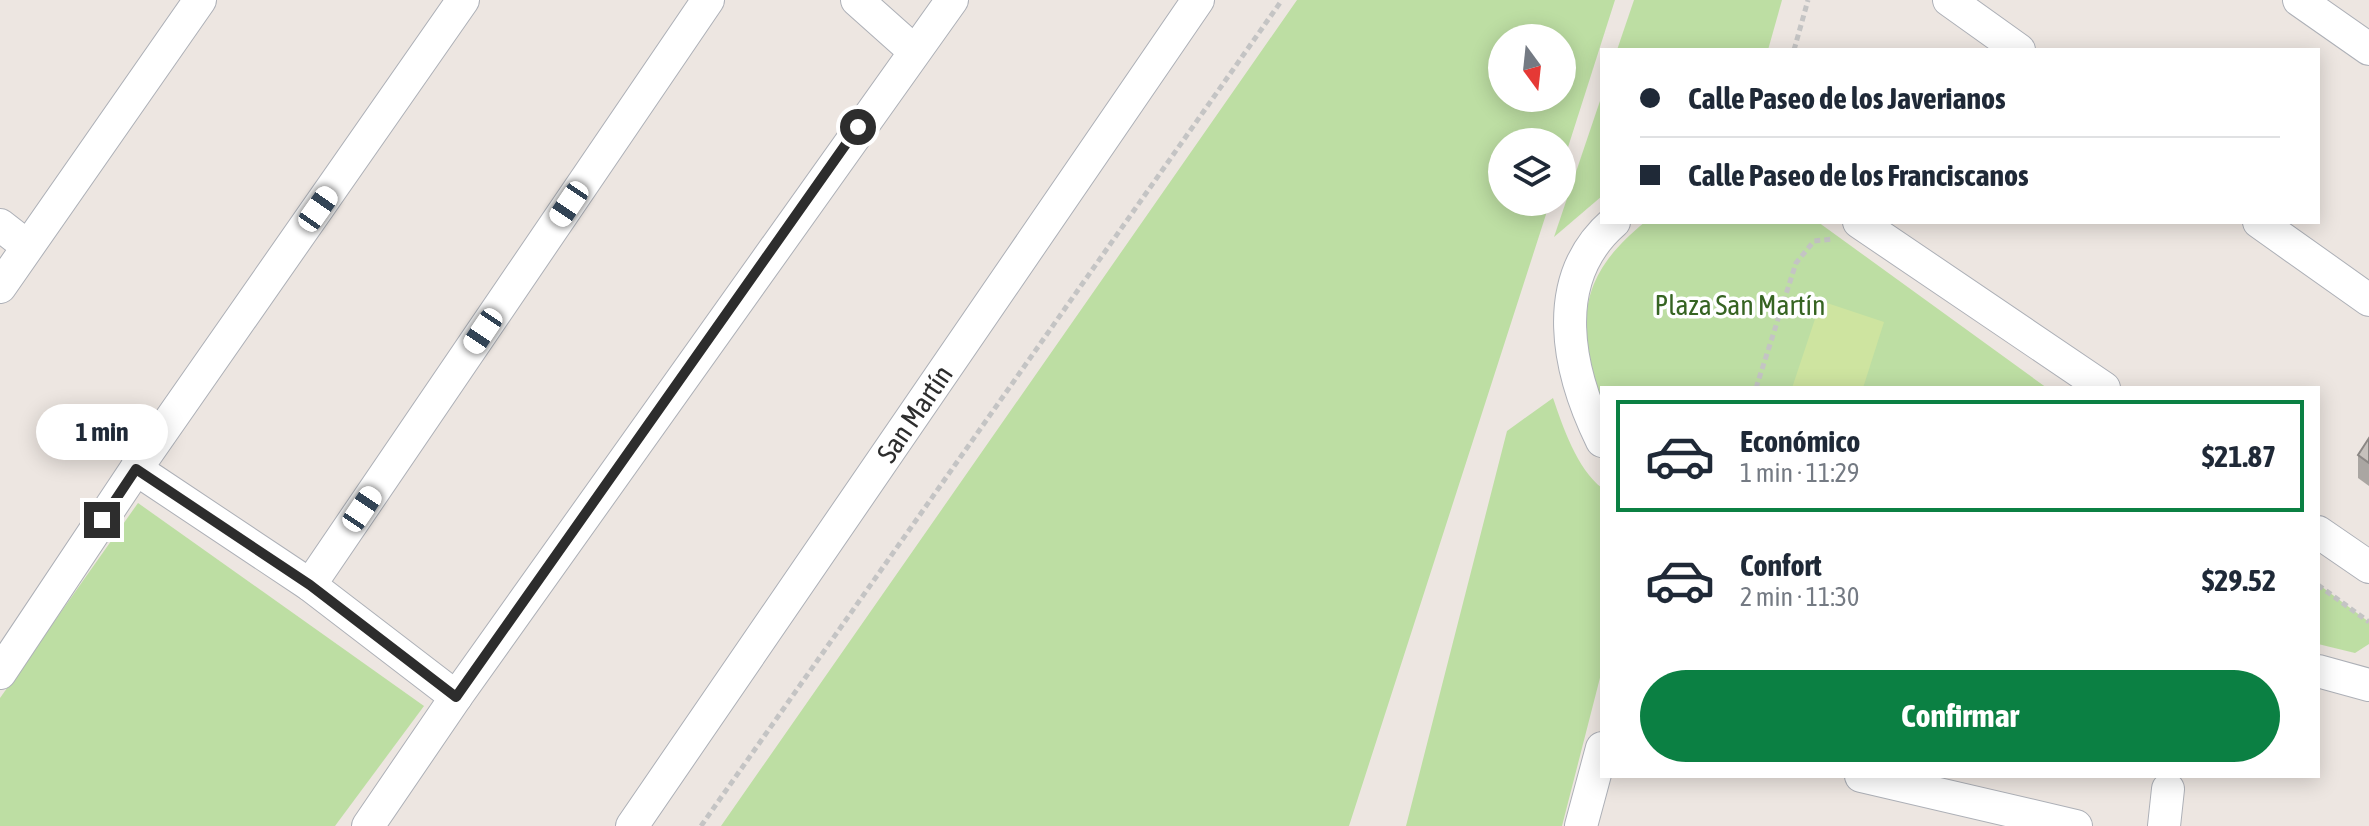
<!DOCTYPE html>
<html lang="es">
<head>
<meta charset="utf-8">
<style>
	body { margin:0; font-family:"Asap Condensed",sans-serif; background:#f6f6f7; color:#1f2937; height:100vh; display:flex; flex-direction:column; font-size:30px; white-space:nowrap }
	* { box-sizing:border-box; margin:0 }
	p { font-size:26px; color:#747a83 }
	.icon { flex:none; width:44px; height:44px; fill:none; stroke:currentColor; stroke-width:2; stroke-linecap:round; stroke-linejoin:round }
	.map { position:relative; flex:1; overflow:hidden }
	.side { position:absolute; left:1600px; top:386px; width:720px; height:392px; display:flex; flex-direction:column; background:#fff; border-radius:0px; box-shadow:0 4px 20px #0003 }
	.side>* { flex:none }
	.guide { position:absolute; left:1600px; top:48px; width:720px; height:176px; border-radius:0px; box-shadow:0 4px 20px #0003; display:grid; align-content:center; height:176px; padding:0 40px; background:#fff }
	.needle { width:52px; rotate:165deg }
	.tools { position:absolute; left:1488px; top:24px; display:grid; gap:16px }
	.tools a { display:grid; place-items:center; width:88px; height:88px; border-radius:50%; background:#fff; box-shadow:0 4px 20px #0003; font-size:40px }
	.end { position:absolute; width:36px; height:36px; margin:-18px; border:10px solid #2d2d2d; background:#fff; box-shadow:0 0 0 4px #fff }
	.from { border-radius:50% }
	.bubble { position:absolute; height:56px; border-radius:28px; background:#fff; box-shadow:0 4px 20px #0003; font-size:26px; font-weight:700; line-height:56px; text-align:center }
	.car { position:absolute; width:24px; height:48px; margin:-24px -12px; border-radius:10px; box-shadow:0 0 6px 2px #0007; background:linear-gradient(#fff 24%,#345 0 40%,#fff 0 76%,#345 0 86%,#fff 0) }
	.guide b { display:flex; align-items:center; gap:28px; height:76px; font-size:30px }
	.guide b+b { border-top:2px solid #e0e1e3 }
	.guide i { width:20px; height:20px; background:#1f2937 }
	ul { padding:14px 0 0; list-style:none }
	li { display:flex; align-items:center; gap:24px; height:112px; margin:0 16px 12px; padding:0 24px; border:4px solid transparent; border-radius:0px }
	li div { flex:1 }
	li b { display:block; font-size:30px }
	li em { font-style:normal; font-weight:700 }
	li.on { border-color:#0b8043 }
	li>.icon { width:72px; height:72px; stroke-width:1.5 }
	.button { display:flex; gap:16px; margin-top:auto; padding:16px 40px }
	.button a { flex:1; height:92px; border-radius:48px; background:#0b8043; color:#fff; font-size:32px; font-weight:700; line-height:92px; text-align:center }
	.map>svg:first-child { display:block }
	.green { fill:#bddea3; fill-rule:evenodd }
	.pitch { fill:#cee4a0 }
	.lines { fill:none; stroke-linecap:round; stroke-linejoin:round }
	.minor-casing { stroke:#adb0b7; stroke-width:34 }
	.path { stroke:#c4c4c4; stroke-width:5; stroke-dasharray:6 4; stroke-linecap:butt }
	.minor { stroke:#fff; stroke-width:32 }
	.wall { fill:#aaa6a2 }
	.building { fill:#c6c1bc; stroke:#8b8784; stroke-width:2 }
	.route { stroke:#2d2d2d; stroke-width:10 }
	.labels { text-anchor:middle; stroke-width:7; stroke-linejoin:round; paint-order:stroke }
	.park-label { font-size:28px; fill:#366422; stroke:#fff }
	.street-label { font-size:28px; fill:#2d2d2d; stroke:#fff }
</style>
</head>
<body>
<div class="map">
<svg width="2369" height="826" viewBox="0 0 2369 826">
	<rect width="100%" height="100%" fill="#ede6e1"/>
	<g class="green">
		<path d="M1297 0H1615L1562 166V142H1502V202H1550L1349 826H721ZM1502 38H1562V98H1502Z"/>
		<path d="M1634 0H1782L1768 50H1617Z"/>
		<path d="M1602 95V196L1554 237Z"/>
		<path d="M1645 222H1818L2047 388H1602V411C1579 328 1572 281 1645 222Z"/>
		<path d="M1553 398C1563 427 1577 469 1602 488V670L1562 826H1406L1507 431Z"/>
		<path d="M138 503 424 706 335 826H0V698Z"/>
		<path d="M2318 584 2369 622V644L2355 653 2318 644Z"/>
	</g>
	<path class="pitch" d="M1821 301 1884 322 1863 388H1792Z"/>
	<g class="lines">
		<defs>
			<g id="minor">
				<path d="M857 0 913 50"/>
				<path d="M1949 0 2019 50"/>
				<path d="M2299 0 2369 49"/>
				<path d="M1859 222 2104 388"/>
				<path d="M2259 222 2369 300"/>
				<path d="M0 225 27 246"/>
				<path d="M0 287 200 0"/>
				<path d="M1602 441C1568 372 1547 280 1614 222"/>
				<path d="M136 469 310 585 456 697"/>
				<path d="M2318 532 2369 567"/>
				<path d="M310 585 708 0"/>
				<path d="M2318 671 2369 685"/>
				<path d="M0 673 136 469 463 0"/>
				<path d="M1861 776 2076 826"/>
				<path d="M368 826 456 697 952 0"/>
				<path id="s1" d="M632 826 1198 0"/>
				<path d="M1581 826 1602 748"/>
				<path d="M2164 826 2168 789"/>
			</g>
		</defs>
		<use href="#minor" class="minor-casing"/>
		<g class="path">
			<path d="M1794 50 1808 0"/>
			<path d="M1756 388 1796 263 1814 241 1833 239"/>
			<path d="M2318 585 2369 622"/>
			<path d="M701 826 1282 0"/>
		</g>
		<use href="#minor" class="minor"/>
	</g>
	<path class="wall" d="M2369 438V486L2358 478V455Z"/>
	<path class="building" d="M2369 438V463L2358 455Z"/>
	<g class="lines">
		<path class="route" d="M102 520 136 469 310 585 456 697 858 127"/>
	</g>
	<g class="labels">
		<g class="park-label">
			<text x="1740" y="315">Plaza San Martín</text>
		</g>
		<g class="street-label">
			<text dy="10" stroke="none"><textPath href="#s1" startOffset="500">San Martín</textPath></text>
		</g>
	</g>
</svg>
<div class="tools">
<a><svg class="needle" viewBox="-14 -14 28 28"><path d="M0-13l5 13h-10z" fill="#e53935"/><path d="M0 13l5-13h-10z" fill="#747a83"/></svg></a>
<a><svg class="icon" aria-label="layers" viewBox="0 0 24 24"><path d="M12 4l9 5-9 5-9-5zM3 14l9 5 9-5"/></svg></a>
</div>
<i class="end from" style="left:858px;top:127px"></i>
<i class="end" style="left:102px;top:520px"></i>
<div class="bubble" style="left:36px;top:404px;width:132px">1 min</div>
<i class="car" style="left:569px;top:204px;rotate:214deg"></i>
<i class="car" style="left:318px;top:209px;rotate:35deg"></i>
<i class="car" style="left:483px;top:331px;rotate:214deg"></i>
<i class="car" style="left:362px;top:509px;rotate:34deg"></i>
<div class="guide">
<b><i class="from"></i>Calle Paseo de los Javerianos</b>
<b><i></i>Calle Paseo de los Franciscanos</b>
</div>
<section class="side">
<ul>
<li class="on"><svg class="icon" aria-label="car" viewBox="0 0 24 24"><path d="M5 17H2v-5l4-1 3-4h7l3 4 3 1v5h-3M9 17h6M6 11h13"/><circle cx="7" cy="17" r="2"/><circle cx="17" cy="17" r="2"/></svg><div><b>Económico</b><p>1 min · 11:29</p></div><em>$21.87</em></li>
<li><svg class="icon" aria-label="car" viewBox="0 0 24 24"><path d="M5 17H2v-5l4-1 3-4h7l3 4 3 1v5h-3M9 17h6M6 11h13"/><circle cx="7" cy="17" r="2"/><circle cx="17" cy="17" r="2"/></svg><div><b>Confort</b><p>2 min · 11:30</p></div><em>$29.52</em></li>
</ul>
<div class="button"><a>Confirmar</a></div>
</section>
</div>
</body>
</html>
